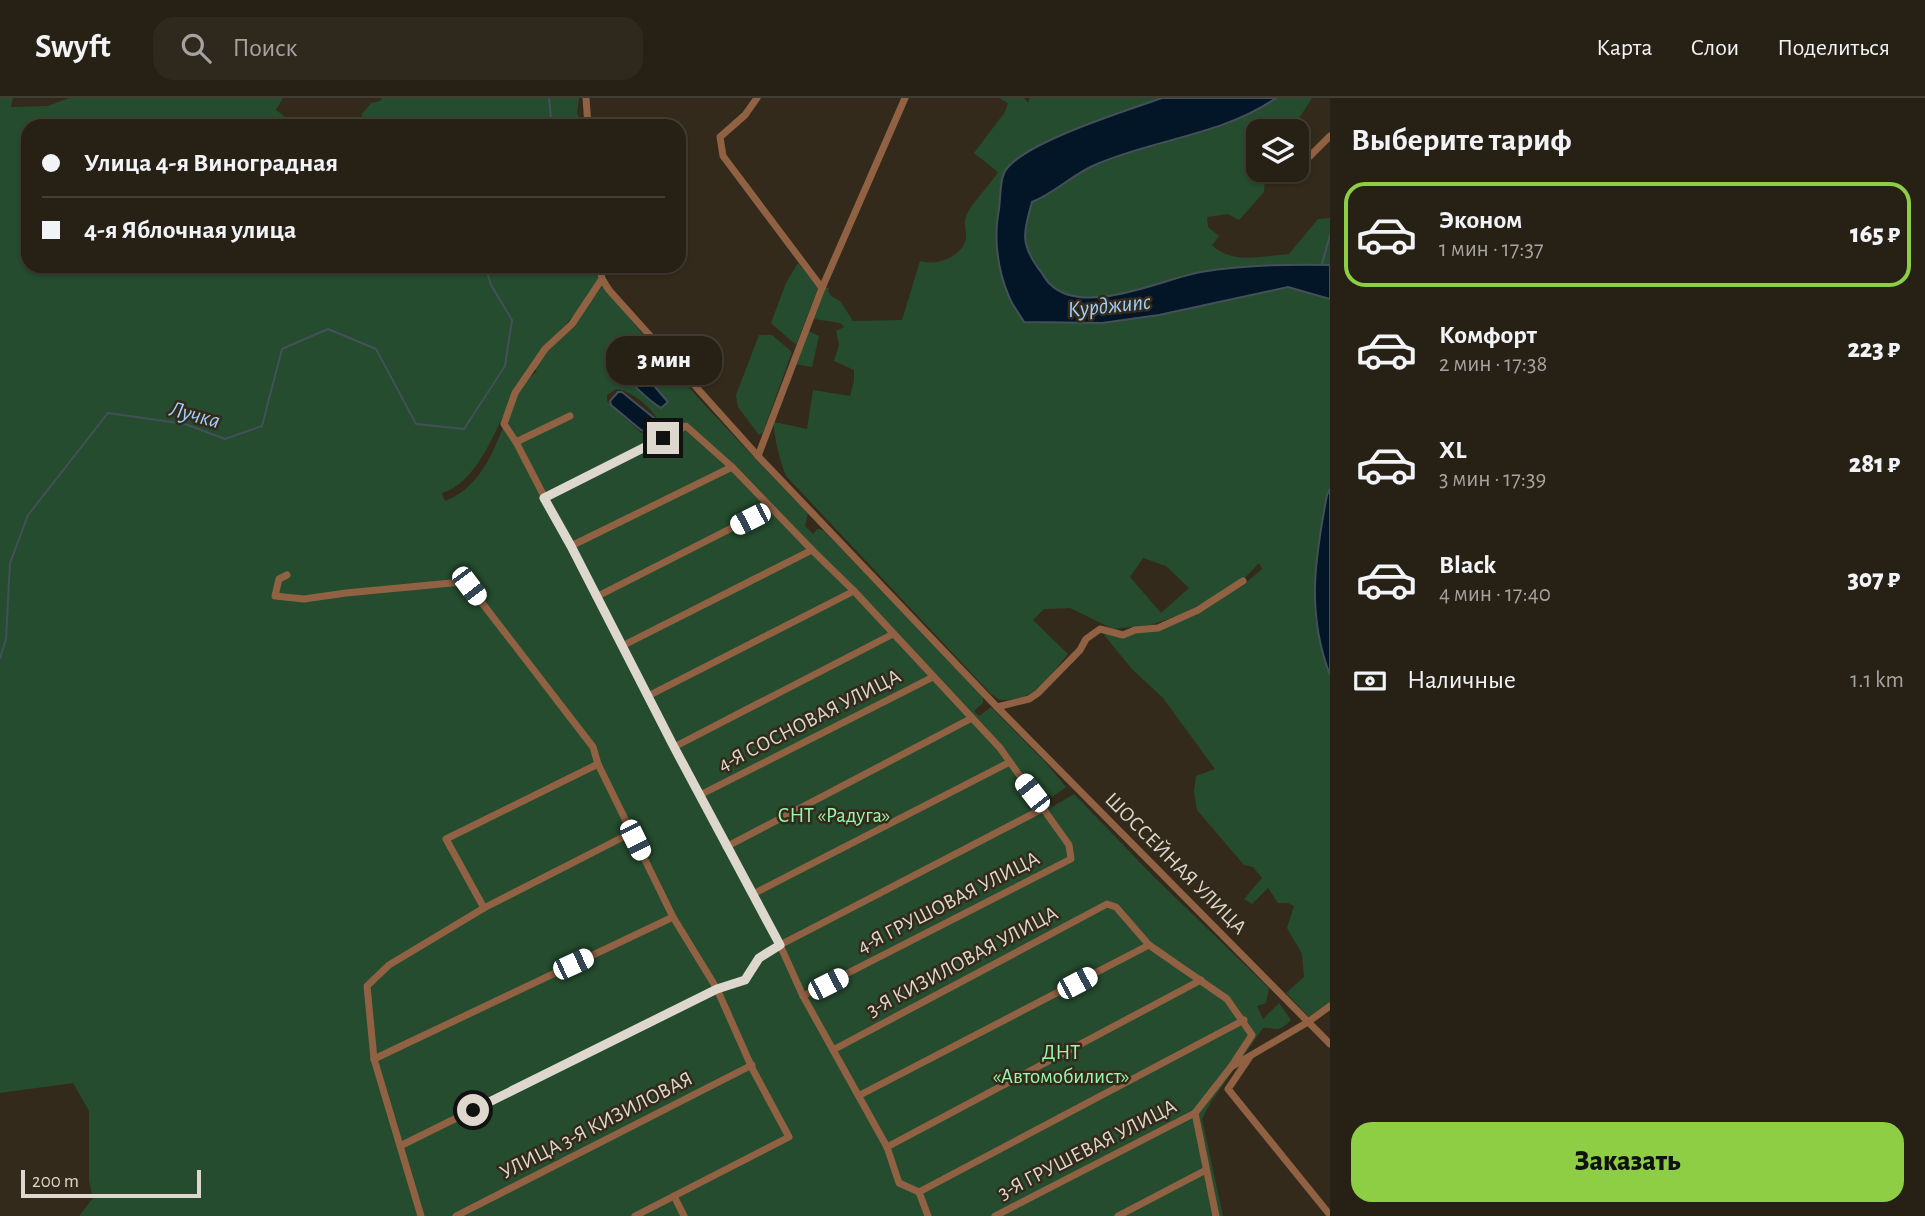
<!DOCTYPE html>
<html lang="ru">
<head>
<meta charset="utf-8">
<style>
	body { margin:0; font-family:"Alegreya Sans",sans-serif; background:#2f281d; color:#f1f3f6; height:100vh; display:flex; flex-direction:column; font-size:26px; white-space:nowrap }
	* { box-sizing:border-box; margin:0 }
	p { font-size:23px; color:#a4a3a0 }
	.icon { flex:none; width:38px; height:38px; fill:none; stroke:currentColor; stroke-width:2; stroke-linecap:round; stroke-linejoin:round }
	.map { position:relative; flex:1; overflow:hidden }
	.side { display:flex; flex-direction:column; background:#272014; width:595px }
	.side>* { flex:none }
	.hud { position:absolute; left:21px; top:21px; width:665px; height:154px; border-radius:21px; box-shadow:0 2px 5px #0004,0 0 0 2px #433e34; display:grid; align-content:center; height:154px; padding:0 21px; background:#272014 }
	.tools { position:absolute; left:1246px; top:21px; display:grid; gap:14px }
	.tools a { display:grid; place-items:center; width:63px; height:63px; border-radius:14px; background:#272014; box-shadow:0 2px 5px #0004,0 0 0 2px #433e34; font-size:35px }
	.scale { position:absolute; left:21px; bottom:18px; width:180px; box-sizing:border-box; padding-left:7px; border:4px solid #ddd7ce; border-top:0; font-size:19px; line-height:24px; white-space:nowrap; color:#ddd7ce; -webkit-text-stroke:5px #342a1b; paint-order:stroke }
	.end { position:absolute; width:32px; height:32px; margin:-16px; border:9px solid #ddd7ce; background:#111; box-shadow:0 0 0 4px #111 }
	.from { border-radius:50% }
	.bubble { position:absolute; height:49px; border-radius:21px; background:#272014; box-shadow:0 2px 5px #0004,0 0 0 2px #433e34; font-size:23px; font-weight:800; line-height:49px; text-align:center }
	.car { position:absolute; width:21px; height:42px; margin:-21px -10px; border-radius:9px; box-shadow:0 0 5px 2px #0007; background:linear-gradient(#fff 24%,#345 0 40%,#fff 0 76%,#345 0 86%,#fff 0) }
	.hud b { display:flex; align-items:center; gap:24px; height:66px; font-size:26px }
	.hud b+b { border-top:2px solid #433e34 }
	.hud i { width:18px; height:18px; background:#f1f3f6 }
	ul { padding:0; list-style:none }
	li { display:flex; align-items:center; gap:21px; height:105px; margin:0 14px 10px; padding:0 7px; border:4px solid transparent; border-radius:21px }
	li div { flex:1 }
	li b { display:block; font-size:26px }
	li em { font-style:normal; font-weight:800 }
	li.current { border-color:#8dce44 }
	li>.icon { width:63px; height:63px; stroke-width:1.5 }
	h2 { padding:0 21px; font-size:32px; line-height:84px }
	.pay { display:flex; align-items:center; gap:18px; height:77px; padding:0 21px; font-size:26px }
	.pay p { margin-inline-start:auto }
	.button { display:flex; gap:14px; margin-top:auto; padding:14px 21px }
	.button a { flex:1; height:80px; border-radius:21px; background:#8dce44; color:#111; font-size:28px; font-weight:800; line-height:80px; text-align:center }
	header { display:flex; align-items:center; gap:42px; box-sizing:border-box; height:98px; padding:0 35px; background:#272014; border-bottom:2px solid #433e34 }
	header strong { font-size:33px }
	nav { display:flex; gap:38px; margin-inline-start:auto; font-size:24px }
	.search { width:490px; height:63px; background:#2f281d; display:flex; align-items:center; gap:18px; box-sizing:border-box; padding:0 24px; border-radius:21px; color:#a4a3a0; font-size:26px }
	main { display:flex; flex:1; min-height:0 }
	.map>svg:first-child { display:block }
	.green { fill:#254c2e; fill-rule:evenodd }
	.water { fill:#031627; stroke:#445059; stroke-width:2 }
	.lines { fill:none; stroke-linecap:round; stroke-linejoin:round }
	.stream { stroke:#445059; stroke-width:2 }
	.minor { stroke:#916144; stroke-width:7 }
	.route { stroke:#ddd7ce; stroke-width:9 }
	.labels { text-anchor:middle; stroke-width:5; stroke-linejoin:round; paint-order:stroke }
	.street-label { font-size:21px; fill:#ddd7ce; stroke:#342a1b }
	.park-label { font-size:21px; fill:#97f9ae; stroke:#342a1b }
	.water-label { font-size:23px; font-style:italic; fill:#9dcffd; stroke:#342a1b }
</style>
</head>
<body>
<header>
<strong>Swyft</strong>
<div class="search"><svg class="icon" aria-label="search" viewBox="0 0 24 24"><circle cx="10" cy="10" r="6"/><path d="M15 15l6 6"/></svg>Поиск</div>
<nav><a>Карта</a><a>Слои</a><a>Поделиться</a></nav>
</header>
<main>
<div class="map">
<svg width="1330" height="1118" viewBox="0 0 1330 1118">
	<rect width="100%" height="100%" fill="#342a1b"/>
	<g class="green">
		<path d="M0 0H13L11 9 48 8 69 0H283L276 12 297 28H28V168H597L599 179C582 217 548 240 526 273 503 308 484 383 442 395L445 403C491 385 498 333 519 293 523 286 531 279 537 273L534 271 549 248 577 222 604 186C664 269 738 341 808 416L805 428 813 436 817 431 823 432 983 598V605L974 613 979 618 991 609 1046 665 1066 689 1052 699 1037 688 1052 709 1074 696 1156 781 1269 890 1266 905 1257 908 1263 921 1279 905 1291 922C1278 935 1279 930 1263 930L1211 1004 1202 1021 1223 1118H79L93 1100 89 1083V1013L73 985 0 995ZM637 269 635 273C645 284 659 292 668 305L633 284 623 275ZM616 291C634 293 655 313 662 329L641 335 607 303V297Z"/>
		<path d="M382 0H579L577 15 584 28H363L362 16 371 5 380 3Z"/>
		<path d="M999 0H1024L1028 5 1030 0H1162C1109 20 1056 34 1010 68 999 112 990 150 1008 196 1011 205 1019 215 1024 224L1102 225 1159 217 1288 189 1330 201V391L1327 397 1315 471V521L1330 577V904L1309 919 1286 895 1304 879 1302 856 1287 830 1294 808 1288 805H1278L1268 790 1252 806 1244 801 1262 780 1253 769 1244 767 1197 712 1194 694 1196 678 1215 671 1163 600 1132 571 1104 537 1109 535 1124 538 1173 526 1241 489 1262 471 1259 465 1245 480 1205 504 1179 517 1151 527 1113 531 1070 510 1044 511 1033 522 1068 556C1047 581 1036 603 1000 602L991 596 787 379C781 368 773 336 774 324L807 331 813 292 850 298 854 283V272L834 263 839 247 836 233 844 229 840 225 814 221 826 189 829 190 828 193 831 198 840 203 853 223 902 222 920 163C936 168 961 160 966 141 967 134 963 126 966 119 970 107 990 87 998 74L974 55 1005 14 1008 5ZM1143 460 1166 468 1189 490 1161 515 1130 479Z"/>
		<path d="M1276 0H1312L1291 33H1258V72H1272L1265 80 1264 94 1239 122 1228 116 1207 119 1208 129 1219 138 1212 147C1232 167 1263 158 1289 156L1318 121 1330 120V167C1287 166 1243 167 1201 174 1162 181 1085 219 1051 187 1047 184 1044 178 1041 174 1020 146 1024 137 1032 104 1055 95 1074 75 1097 66 1155 41 1223 37 1276 0Z"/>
		<path d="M798 165 818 190 796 247 771 225 786 185Z"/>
		<path d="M808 233 819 238 812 269 795 266Z"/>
		<path d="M759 237H772L792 254 763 334 759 337 738 309 736 297Z"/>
	</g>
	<g class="water">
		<path d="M1162 0H1276C1223 37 1155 41 1097 66 1074 75 1055 95 1032 104 1023 137 1020 146 1041 174 1044 178 1047 184 1051 187 1085 219 1162 181 1201 174 1243 167 1287 166 1330 167V201L1288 189 1159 217 1102 225 1024 224C1019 215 1011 206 1008 196 998 173 994 142 998 117 1001 105 999 87 1004 75 1019 45 1129 12 1162 0Z"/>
		<path d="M626 262 637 268 635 273 638 276H644L668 304 661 310C650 303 624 281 622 269Z"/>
		<path d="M618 294H622L654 320V326L647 333 641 332 611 307 610 303Z"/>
		<path d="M1330 391V577C1306 515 1315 460 1327 397Z"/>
	</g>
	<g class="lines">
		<g class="stream">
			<path d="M548 28 551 20 549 0"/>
			<path d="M1322 166 1330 137"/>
			<path d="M0 560 6 541 10 465 28 417 108 315 185 326 225 341 262 328 282 251 328 231 376 251 416 326 464 331 505 268 512 222 491 187 485 168"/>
		</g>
		<g class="minor">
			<path d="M586 0 588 28"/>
			<path d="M757 0 745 17 720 39 723 58 822 190"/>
			<path d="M1306 62 1330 38"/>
			<path d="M600 168 602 181 609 192 758 358 997 609 1330 946"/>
			<path d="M602 181 572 226 545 251 515 295 504 326 516 344 674 649 780 847 803 898 887 1049 899 1085 919 1094 928 1118"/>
			<path d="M516 344 570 318"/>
			<path d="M758 358 822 190 905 0"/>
			<path d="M543 400 686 328 732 369 812 452 854 493 1000 650 1069 747 1071 761 803 898"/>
			<path d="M571 448 732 369"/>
			<path d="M287 477 279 481 275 498 304 501 346 495 462 484 469 488 593 649 598 666 673 819 717 891 753 972 789 1039 635 1118"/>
			<path d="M596 499 771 410"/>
			<path d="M622 548 812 452"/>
			<path d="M648 598 854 493"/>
			<path d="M997 609 1029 601 1038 595 1080 552 1086 541 1100 531 1123 537 1135 532 1158 530 1198 512 1243 483"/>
			<path d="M674 649 893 536"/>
			<path d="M700 697 933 579"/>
			<path d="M726 749 972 620"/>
			<path d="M753 796 1008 665"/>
			<path d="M484 810 446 741 598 666"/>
			<path d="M833 952 1107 806 1116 809 1149 847 1227 901 1252 937 1231 969"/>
			<path d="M1249 960 1228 991 1330 1117"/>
			<path d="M374 961 673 819"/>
			<path d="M860 997 1149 847"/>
			<path d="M1195 1015 1216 1118"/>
			<path d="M400 1048 717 891 745 882 759 861 780 847 1044 710"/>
			<path d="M887 1049 1201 882"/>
			<path d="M919 1094 1244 922"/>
			<path d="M674 1098 684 1118"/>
			<path d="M421 1118 374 961 367 888 389 867 484 810 631 735"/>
			<path d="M456 1118 752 967"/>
			<path d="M995 1118 1195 1015 1231 969 1308 924 1330 908"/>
			<path d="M1118 1118 1206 1072"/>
		</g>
	</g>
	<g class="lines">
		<path class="route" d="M473 1012 717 891 745 882 759 860 780 847 674 649 571 448 544 400 663 340"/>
	</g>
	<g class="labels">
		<g class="street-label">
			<text transform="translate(809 622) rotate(-27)" y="7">4-Я СОСНОВАЯ УЛИЦА</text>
			<text transform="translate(1176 765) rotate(45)" y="7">ШОССЕЙНАЯ УЛИЦА</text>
			<text transform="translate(948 804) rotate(-27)" y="7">4-Я ГРУШОВАЯ УЛИЦА</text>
			<text transform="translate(962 863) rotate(-28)" y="7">3-Я КИЗИЛОВАЯ УЛИЦА</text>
			<text transform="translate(596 1027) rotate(-27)" y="7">УЛИЦА 3-Я КИЗИЛОВАЯ</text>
			<text transform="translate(1087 1051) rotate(-27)" y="7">3-Я ГРУШЕВАЯ УЛИЦА</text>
		</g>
		<g class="park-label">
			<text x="834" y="724">СНТ «Радуга»</text>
			<text x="1061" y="961">ДНТ<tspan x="1061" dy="24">«Автомобилист»</tspan></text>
		</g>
		<g class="water-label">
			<text transform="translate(1109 207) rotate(-6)" y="8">Курджипс</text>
			<text transform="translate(195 316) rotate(15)" y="8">Лучка</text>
		</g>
	</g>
</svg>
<div class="tools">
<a><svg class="icon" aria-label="layers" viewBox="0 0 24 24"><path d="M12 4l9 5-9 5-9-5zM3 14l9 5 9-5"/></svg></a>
</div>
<div class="scale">200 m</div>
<i class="end from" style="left:473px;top:1012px"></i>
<i class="end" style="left:663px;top:340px"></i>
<div class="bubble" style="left:606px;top:238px;width:116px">3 мин</div>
<i class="car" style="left:750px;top:421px;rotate:243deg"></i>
<i class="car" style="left:469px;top:488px;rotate:143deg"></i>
<i class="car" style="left:1032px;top:695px;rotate:322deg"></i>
<i class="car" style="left:635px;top:742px;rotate:154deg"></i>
<i class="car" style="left:573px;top:866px;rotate:65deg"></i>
<i class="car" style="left:1077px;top:885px;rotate:62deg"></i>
<i class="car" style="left:828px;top:886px;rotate:63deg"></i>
<div class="hud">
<b><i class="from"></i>Улица 4-я Виноградная</b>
<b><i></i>4-я Яблочная улица</b>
</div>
</div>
<section class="side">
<h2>Выберите тариф</h2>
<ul>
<li class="current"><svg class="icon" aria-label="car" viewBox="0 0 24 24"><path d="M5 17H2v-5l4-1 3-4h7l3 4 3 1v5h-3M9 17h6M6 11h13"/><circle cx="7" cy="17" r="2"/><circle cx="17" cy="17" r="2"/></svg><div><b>Эконом</b><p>1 мин · 17:37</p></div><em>165 ₽</em></li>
<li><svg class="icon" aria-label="car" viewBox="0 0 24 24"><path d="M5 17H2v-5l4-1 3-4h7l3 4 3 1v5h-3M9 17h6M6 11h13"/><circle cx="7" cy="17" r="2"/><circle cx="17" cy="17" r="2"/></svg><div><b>Комфорт</b><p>2 мин · 17:38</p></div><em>223 ₽</em></li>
<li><svg class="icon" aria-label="car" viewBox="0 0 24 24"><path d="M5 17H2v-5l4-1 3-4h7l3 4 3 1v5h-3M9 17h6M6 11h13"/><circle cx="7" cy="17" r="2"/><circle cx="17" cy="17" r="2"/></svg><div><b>XL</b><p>3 мин · 17:39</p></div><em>281 ₽</em></li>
<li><svg class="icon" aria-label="car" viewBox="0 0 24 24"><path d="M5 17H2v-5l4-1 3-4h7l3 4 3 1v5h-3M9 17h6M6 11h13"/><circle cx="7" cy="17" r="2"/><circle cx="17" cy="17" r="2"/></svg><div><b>Black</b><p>4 мин · 17:40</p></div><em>307 ₽</em></li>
</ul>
<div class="pay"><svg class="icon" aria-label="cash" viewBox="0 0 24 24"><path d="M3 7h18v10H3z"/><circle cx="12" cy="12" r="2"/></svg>Наличные<p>1.1 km</p></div>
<div class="button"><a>Заказать</a></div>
</section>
</main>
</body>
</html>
